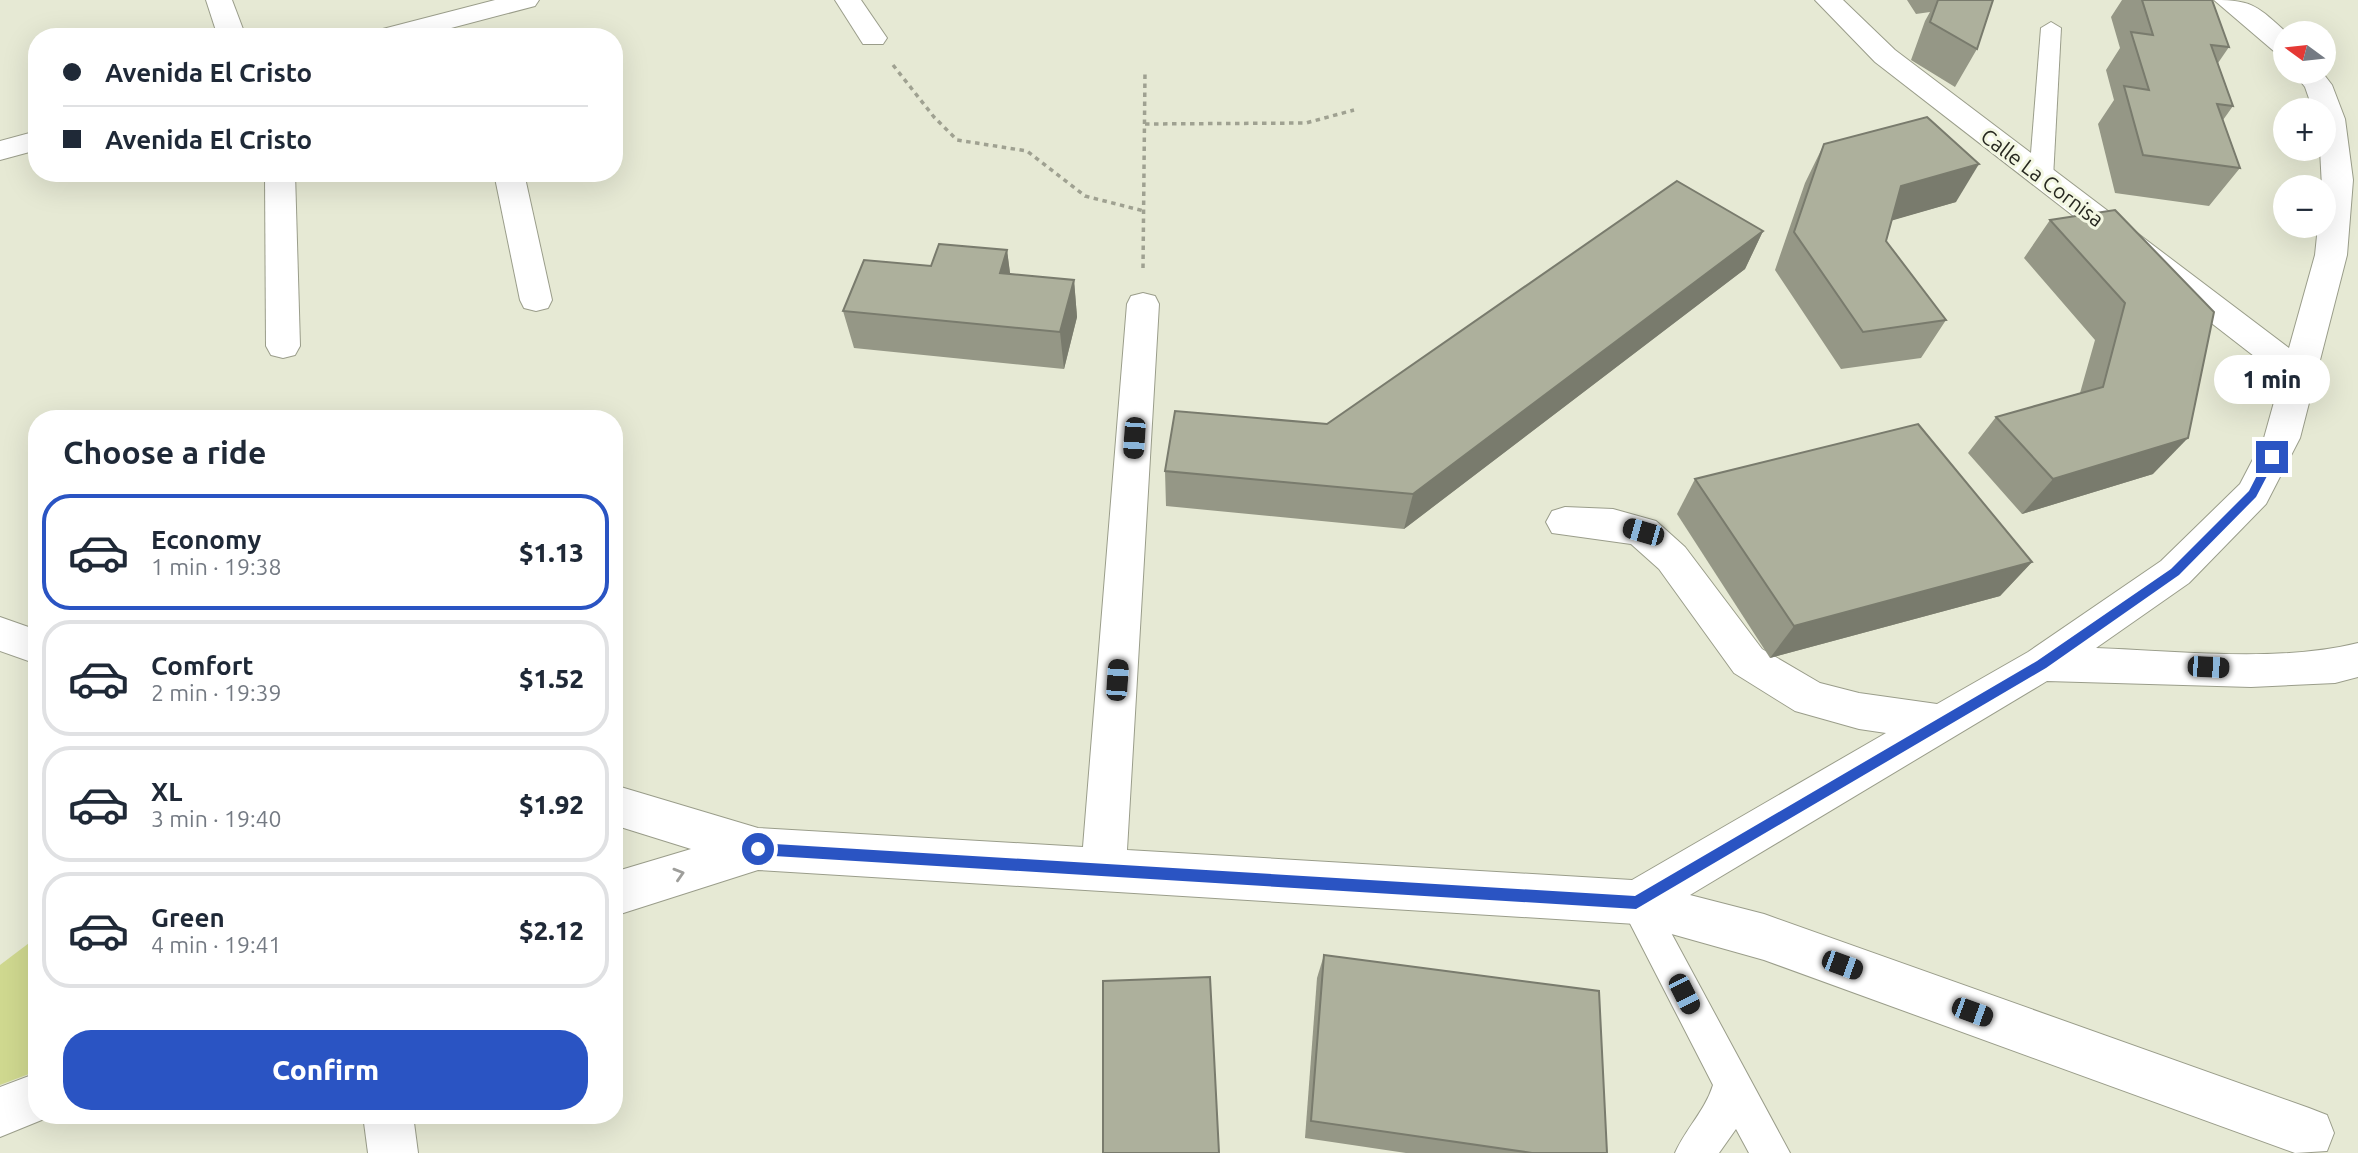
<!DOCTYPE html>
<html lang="en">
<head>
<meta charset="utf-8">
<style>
	body { margin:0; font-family:Ubuntu,sans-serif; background:#f6f6f7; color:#1f2937; height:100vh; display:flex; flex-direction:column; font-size:26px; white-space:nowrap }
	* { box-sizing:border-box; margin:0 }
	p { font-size:23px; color:#747a83 }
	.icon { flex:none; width:38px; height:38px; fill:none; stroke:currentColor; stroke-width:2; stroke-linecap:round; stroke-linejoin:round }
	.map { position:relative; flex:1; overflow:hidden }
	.sheet { position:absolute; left:28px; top:410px; width:595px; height:714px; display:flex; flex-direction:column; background:#fff; border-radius:28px; box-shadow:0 7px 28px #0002 }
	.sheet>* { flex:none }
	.guide { position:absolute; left:28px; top:28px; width:595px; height:154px; border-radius:28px; box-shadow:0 7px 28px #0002; display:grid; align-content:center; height:154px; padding:0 35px; background:#fff }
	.needle { width:46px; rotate:285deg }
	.controls { position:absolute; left:2273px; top:21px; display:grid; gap:14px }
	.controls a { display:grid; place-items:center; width:63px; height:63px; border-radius:50%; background:#fff; box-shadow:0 7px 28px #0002; font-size:35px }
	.end { position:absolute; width:32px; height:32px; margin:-16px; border:9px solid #2a54c3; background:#fff; box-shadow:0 0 0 4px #fff }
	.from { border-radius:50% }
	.bubble { position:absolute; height:49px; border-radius:24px; background:#fff; box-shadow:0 7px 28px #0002; font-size:23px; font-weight:800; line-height:49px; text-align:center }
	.car { position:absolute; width:21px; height:42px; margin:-21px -10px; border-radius:9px; box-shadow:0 0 5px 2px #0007; background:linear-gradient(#222 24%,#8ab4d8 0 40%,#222 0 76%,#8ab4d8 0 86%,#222 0) }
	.guide b { display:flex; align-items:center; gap:24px; height:66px; font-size:26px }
	.guide b+b { border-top:2px solid #e0e1e3 }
	.guide i { width:18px; height:18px; background:#1f2937 }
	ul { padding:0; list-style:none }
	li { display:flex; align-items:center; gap:21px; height:116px; margin:0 14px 10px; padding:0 21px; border:4px solid #e0e1e3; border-radius:28px }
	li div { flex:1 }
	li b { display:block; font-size:26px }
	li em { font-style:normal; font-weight:800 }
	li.on { border-color:#2a54c3 }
	li>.icon { width:63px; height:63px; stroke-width:1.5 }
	h2 { padding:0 35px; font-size:32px; line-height:84px }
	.primary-button { display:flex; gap:14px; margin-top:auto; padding:14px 35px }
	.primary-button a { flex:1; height:80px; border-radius:28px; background:#2a54c3; color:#fff; font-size:28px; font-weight:800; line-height:80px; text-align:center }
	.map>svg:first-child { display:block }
	.green { fill:#cfd88f }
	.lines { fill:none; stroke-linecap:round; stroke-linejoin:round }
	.lane-casing { stroke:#9a9d8a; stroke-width:2 }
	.street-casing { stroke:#9a9d8a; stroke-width:2 }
	.path { stroke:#9fa191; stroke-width:3.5; stroke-dasharray:4.5 4.5; stroke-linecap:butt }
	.lane { fill:#fff; fill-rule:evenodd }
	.street { fill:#fff; fill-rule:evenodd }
	.wall { fill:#959786 }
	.shaded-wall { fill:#797b6d }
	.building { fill:#adb09c; stroke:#797b6d; stroke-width:2 }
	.oneway { stroke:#9e9e9b }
	.route { fill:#2a54c3 }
	.labels { text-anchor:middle; stroke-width:6; stroke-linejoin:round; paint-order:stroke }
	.far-street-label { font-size:21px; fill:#272820; stroke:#f3f7e2 }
</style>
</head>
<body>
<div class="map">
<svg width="2358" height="1153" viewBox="0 0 2358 1153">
	<rect width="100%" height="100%" fill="#e6e9d4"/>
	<path class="green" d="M37 937V1071L0 1085V965Z"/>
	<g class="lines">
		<defs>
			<g id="lane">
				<path d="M2051 22 2061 28 2053 178 2049 183H2033L2029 178 2041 28Z"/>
				<path d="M1636 885 1648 890 1790 1153H1749L1736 1129 1719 1153H1675C1686 1128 1705 1111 1713 1085L1619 902 1624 890Z"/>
			</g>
			<g id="street">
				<path d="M206 0H232L246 37H218Z"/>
				<path d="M495 0H539L535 6 417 37H372L375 31Z"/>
				<path d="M835 0H861L887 38 883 44H863Z"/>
				<path d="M1815 0H1843L1895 50 2289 348 2315 255 2318 226H2324L2320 149H2324V110H2313L2305 87 2293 72H2322L2332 85 2345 119 2353 180 2347 255 2300 438 2266 504 2189 583 2096 648C2179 651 2278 663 2358 643V677L2335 683 2251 687 2047 681 1690 895 1764 914 2309 1108 2327 1115 2334 1133 2327 1151 2295 1153 1764 960 1636 924 758 870 614 916V872L691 849 614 825V785L758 828 1083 847 1127 304 1131 296 1143 293 1155 296 1159 304 1127 850 1632 880 1886 733 1859 729 1795 711 1734 673 1659 569 1631 544 1552 533 1546 522 1552 511 1565 507 1613 509 1656 521 1685 547 1762 649 1820 683 1859 693 1937 704 2028 652 2161 561 2240 484 2264 438 2281 377 1875 62Z"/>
				<path d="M2214 0C2254 0 2258 7 2287 33L2286 55 2276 53Z"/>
				<path d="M37 131V150L0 160V141Z"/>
				<path d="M265 173H295L300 346 295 355 283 358 271 355 266 346Z"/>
				<path d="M494 173H524L552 300 548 308 536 311 524 308 520 300Z"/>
				<path d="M0 617 37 630V664L0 651Z"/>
				<path d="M37 1073V1115H54L0 1137V1087Z"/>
				<path d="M363 1115H413L418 1153H368Z"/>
			</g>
		</defs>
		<use href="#lane" class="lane-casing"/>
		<use href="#street" class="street-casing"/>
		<g class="path">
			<path d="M893 65 934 117 957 140 1027 151 1085 196 1144 211"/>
			<path d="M1145 124 1306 123 1354 110"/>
			<path d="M1143 268 1145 71"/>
		</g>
		<use href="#lane" class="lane"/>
		<use href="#street" class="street"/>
	</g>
	<g class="wall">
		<path d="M1907 0H1993L1977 49 1955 87 1911 60 1925 21 1930 12 1916 14Z"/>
		<path d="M2122 0H2212L2229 47 2218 63 2233 106 2223 120 2240 168 2209 206 2115 193 2098 124 2114 100 2106 70 2120 48 2111 17Z"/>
		<path d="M1824 144 1956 202 1892 220 1886 241 1946 320 1921 358 1841 369 1775 270 1805 183Z"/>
		<path d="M2115 210 2153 474 2022 514 1968 453 1996 417 2080 393 2095 340 2024 258 2050 220Z"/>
		<path d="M1763 231 1745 269 1404 529 1166 506 1165 471 1327 424Z"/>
		<path d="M1007 250 1010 274 1074 280 1077 317 1064 369 854 348 843 311 931 266Z"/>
		<path d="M1695 479 2032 562 2000 596 1770 658 1677 514Z"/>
		<path d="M1324 955 1607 1153H1406L1305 1138 1317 978Z"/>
	</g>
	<g class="shaded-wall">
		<path d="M1979 164 1956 202 1880 224 1901 186Z"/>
		<path d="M1763 231 1745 269 1404 529 1413 494Z"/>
		<path d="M1007 250 1012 288 1000 273Z"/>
		<path d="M1074 280 1077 317 1064 369 1060 332Z"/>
		<path d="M2188 438 2153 474 2022 514 2053 479Z"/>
		<path d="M2032 562 2000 596 1770 658 1794 626Z"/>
	</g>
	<g class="building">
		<path d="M1938 0H1993L1977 49 1930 22Z"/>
		<path d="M2142 0H2212L2229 47 2211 45 2233 106 2217 104 2240 168 2143 155 2124 86 2149 90 2131 32 2153 35Z"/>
		<path d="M1927 117 1979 164 1901 186 1886 241 1946 320 1863 332 1794 232 1824 144Z"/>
		<path d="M1677 181 1763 231 1413 494 1165 471 1175 411 1327 424Z"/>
		<path d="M2115 210 2214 312 2188 438 2053 479 1996 417 2103 387 2125 303 2050 220Z"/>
		<path d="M939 244 1007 250 1000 273 1074 280 1060 332 843 311 864 260 931 266Z"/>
		<path d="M1918 424 2032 562 1794 626 1695 479Z"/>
		<path d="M1324 955 1599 991 1607 1153H1532L1311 1121Z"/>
		<path d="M1210 977 1219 1153H1103V981Z"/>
	</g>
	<defs><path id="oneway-chevron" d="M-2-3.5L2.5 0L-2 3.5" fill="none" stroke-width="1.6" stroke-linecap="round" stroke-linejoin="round" transform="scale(1.75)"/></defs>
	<use class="oneway" href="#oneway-chevron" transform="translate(679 874) rotate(-17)"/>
	<path class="route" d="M2272 453 2277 457 2256 497 2179 575 2046 668 1636 909 758 855 752 849 758 843 1635 896 2037 661 2171 569 2249 491 2268 454Z"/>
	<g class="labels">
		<g class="far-street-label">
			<text transform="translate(2042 178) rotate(37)" y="7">Calle La Cornisa</text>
		</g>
	</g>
</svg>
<div class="controls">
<a><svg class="needle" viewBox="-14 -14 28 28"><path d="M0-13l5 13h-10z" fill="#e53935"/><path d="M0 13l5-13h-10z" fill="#747a83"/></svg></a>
<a>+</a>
<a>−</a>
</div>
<i class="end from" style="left:758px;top:849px"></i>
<i class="end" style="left:2272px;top:457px"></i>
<div class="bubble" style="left:2214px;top:355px;width:116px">1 min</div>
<i class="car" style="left:1134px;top:438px;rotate:184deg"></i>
<i class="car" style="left:1643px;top:532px;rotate:286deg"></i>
<i class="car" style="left:2208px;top:667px;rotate:93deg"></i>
<i class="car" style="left:1117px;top:680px;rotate:4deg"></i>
<i class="car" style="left:1842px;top:965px;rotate:110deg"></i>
<i class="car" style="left:1684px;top:994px;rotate:153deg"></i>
<i class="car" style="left:1972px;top:1012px;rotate:110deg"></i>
<div class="guide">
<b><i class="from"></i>Avenida El Cristo</b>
<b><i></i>Avenida El Cristo</b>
</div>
<section class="sheet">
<h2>Choose a ride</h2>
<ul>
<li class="on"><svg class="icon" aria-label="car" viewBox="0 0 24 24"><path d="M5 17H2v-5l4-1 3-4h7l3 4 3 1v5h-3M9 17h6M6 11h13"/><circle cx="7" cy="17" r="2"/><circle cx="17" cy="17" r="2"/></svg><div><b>Economy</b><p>1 min · 19:38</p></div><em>$1.13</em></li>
<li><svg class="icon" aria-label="car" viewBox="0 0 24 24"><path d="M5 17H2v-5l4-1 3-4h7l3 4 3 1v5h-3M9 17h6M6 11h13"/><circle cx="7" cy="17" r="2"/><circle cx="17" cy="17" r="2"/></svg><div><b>Comfort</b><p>2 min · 19:39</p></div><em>$1.52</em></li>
<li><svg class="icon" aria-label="car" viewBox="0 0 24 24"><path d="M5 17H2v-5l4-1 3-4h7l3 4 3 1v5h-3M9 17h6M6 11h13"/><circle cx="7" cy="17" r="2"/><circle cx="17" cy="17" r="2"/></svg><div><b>XL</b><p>3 min · 19:40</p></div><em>$1.92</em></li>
<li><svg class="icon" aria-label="car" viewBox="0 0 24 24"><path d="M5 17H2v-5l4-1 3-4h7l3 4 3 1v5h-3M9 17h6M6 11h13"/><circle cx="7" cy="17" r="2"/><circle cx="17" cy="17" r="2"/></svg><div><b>Green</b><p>4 min · 19:41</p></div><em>$2.12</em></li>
</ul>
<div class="primary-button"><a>Confirm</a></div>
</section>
</div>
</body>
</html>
